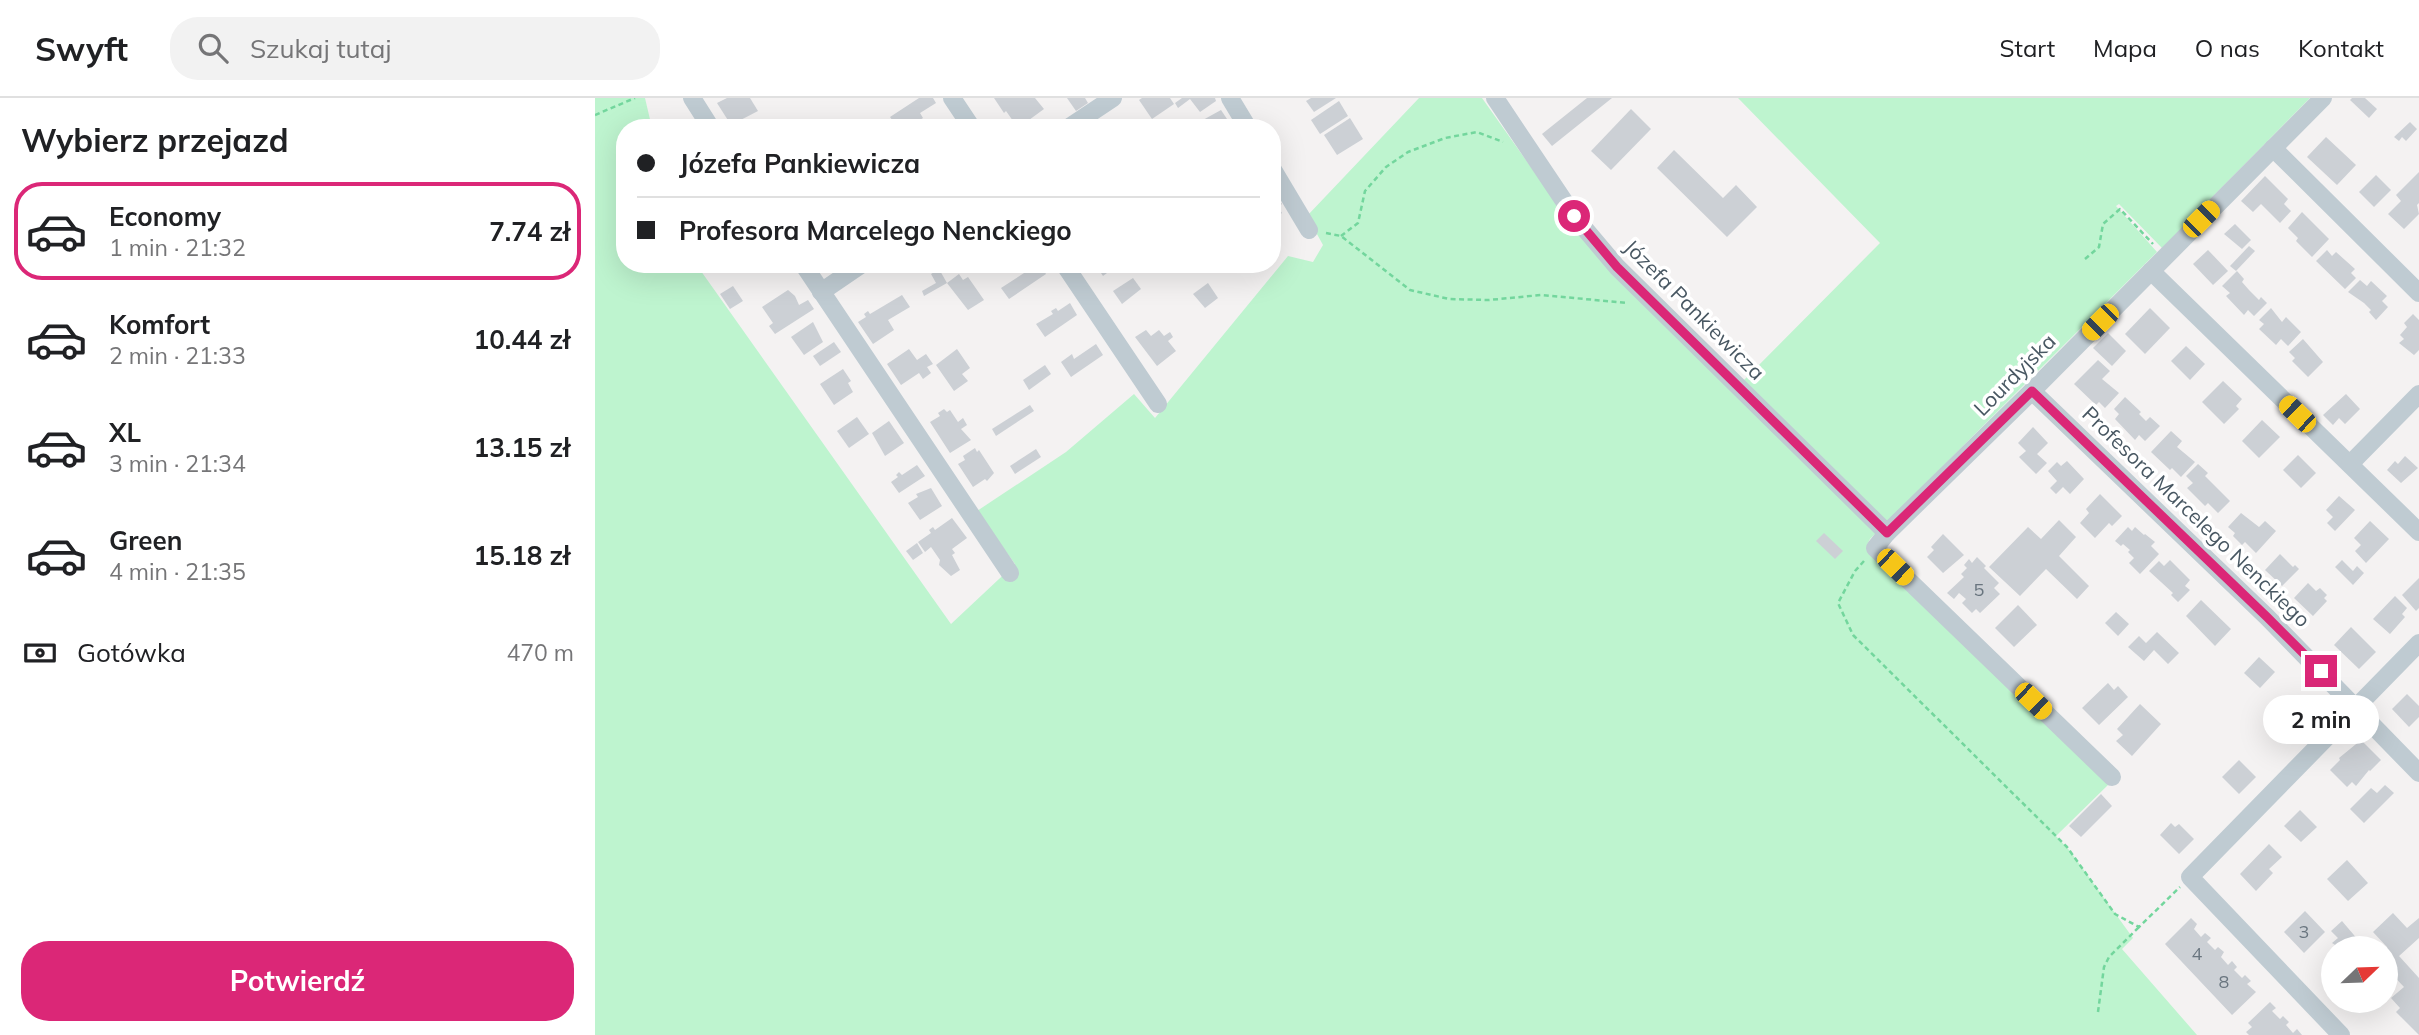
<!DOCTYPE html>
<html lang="pl">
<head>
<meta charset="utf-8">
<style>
	body { margin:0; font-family:Mulish,sans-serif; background:#f2f2f2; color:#202124; height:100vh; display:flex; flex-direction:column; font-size:26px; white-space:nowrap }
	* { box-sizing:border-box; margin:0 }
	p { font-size:23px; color:#757577 }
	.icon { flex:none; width:38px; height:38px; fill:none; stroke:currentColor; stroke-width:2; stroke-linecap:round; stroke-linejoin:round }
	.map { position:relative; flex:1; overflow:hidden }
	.details { display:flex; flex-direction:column; background:#fff; width:595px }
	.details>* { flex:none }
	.guide { position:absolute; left:21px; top:21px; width:665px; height:154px; border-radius:28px; box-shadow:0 7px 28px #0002; display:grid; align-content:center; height:154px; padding:0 21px; background:#fff }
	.needle { width:46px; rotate:67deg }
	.buttons { position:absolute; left:1726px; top:838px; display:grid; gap:14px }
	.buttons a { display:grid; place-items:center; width:77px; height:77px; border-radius:50%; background:#fff; box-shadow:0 7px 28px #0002; font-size:35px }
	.end { position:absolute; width:32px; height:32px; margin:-16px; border:9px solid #db2777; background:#fff; box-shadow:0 0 0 4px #fff }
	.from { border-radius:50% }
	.bubble { position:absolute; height:49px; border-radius:24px; background:#fff; box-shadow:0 7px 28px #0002; font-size:23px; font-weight:700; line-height:49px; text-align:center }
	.car { position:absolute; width:21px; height:42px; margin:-21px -10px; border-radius:9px; box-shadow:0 0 5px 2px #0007; background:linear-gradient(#f5c518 24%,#345 0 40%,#f5c518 0 76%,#345 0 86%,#f5c518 0) }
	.guide b { display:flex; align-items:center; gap:24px; height:66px; font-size:26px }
	.guide b+b { border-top:2px solid #e0e0e0 }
	.guide i { width:18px; height:18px; background:#202124 }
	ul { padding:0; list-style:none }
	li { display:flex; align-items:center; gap:21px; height:98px; margin:0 14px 10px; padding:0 7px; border:4px solid transparent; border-radius:28px }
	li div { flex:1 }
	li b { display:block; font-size:26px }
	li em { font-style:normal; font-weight:700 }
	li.active { border-color:#db2777 }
	li>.icon { width:63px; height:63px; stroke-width:1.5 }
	h2 { padding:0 21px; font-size:32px; line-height:84px }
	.pay { display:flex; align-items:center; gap:18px; height:77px; padding:0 21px; font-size:26px }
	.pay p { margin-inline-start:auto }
	.primary-button { display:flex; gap:14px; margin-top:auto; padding:14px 21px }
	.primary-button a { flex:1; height:80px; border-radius:28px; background:#db2777; color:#fff; font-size:28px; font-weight:700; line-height:80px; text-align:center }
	header { display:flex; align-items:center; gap:42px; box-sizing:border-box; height:98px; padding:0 35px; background:#fff; border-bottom:2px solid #e0e0e0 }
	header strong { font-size:33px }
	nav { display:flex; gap:38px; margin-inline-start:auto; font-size:24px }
	.search { width:490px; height:63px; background:#f2f2f2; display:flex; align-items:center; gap:18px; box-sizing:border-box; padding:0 24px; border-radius:28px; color:#757577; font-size:26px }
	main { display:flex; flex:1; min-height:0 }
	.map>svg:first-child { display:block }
	.green { fill:#bef4cf }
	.building { fill:#ccd0d5 }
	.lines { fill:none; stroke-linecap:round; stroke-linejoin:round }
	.path { stroke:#73d69d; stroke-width:2.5; stroke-dasharray:5 3.5; stroke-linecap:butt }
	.minor { stroke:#bfcbd2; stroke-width:18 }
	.route { stroke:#db2777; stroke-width:9 }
	.labels { text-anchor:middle; stroke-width:7; stroke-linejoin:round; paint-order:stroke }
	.number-label { font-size:18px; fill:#69757f }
	.street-label { font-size:21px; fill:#485762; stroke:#fff }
</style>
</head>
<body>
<header>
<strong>Swyft</strong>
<div class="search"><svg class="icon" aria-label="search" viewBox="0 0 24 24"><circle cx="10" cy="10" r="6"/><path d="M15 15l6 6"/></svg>Szukaj tutaj</div>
<nav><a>Start</a><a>Mapa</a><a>O nas</a><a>Kontakt</a></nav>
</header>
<main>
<section class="details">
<h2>Wybierz przejazd</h2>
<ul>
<li class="active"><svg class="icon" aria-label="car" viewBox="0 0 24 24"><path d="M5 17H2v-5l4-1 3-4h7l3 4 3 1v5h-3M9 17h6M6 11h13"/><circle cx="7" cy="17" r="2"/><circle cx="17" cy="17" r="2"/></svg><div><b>Economy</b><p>1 min · 21:32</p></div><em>7.74 zł</em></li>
<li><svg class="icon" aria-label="car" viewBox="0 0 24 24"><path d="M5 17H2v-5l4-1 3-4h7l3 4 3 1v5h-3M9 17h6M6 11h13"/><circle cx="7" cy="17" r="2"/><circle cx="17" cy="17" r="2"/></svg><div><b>Komfort</b><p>2 min · 21:33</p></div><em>10.44 zł</em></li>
<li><svg class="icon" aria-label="car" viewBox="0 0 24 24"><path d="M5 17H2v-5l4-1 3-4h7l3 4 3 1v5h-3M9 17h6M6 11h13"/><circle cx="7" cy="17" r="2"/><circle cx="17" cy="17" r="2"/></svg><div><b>XL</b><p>3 min · 21:34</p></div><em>13.15 zł</em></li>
<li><svg class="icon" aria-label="car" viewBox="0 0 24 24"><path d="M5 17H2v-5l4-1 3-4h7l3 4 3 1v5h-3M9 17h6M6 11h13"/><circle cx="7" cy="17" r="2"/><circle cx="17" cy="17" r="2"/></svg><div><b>Green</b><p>4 min · 21:35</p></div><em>15.18 zł</em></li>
</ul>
<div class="pay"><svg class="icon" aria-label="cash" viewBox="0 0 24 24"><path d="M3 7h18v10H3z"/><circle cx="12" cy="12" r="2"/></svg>Gotówka<p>470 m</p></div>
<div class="primary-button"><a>Potwierdź</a></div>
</section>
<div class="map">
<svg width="1824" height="937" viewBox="0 0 1824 937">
	<rect width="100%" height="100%" fill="#f4f2f2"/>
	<path class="green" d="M0 0H50L57 30H30V166H101L356 526 420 466 382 413 471 354 539 296 560 320 693 158 718 164 728 147 712 118 824 0H887L962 106 1181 316 1149 282 1285 145 1143 0H1715L1567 150 1524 106 1521 108 1562 154 1275 441 1272 447 1514 686 1461 738 1475 753 1538 840 1527 851 1602 937H0Z"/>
	<g class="building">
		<path d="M132 0H155L163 13 136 27 122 5Z"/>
		<path d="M324 0H338L341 5 325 15 328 20 320 25 317 21 303 30 295 19Z"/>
		<path d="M399 0H440L449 11 423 30 411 13 409 15Z"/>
		<path d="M472 0H490L493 5 481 13Z"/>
		<path d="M547 0H575L579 6 557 21 544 2Z"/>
		<path d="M587 0H620L621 3 605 14 595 1 583 10 580 5Z"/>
		<path d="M716 0H741L719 14 711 3Z"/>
		<path d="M992 0H1017L957 48 947 36Z"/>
		<path d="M1757 0H1770L1782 11 1774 20 1755 2Z"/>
		<path d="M744 3 753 18 725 36 716 22Z"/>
		<path d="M1036 11 1056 31 1016 72 996 53Z"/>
		<path d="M626 12 638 30H598L597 28Z"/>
		<path d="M755 20 768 41 742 57 729 37Z"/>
		<path d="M1815 24 1822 31 1811 43 1807 39 1804 43 1799 39Z"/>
		<path d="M1731 39 1761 67 1742 87 1712 59Z"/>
		<path d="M1079 52 1128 100 1141 87 1162 109 1132 139 1062 70Z"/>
		<path d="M1824 74V105L1822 107 1824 116 1809 131 1793 116 1806 103 1801 97Z"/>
		<path d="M1781 77 1796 92 1779 109 1764 94Z"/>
		<path d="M1670 78 1693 101 1689 106 1696 113 1685 125 1666 106 1658 114 1646 103Z"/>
		<path d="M677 101 680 105 684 102 687 106 683 109 687 115 677 122Z"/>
		<path d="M1707 114 1734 141 1717 159 1701 143 1703 140 1693 130Z"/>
		<path d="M1640 126 1656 142 1647 151 1629 136Z"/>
		<path d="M1654 148 1660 153 1641 173 1635 168Z"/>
		<path d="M1613 152 1633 173 1618 187 1598 166Z"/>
		<path d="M1732 152 1737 158 1741 154 1760 171 1756 175 1761 180 1750 191 1721 163Z"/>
		<path d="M442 166H445L451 176 414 201 406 190 429 175 426 171 433 167 435 171Z"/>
		<path d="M500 166H524L508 178Z"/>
		<path d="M344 171 352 185 364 176 368 182 373 179 389 202 373 212 352 185 329 198 327 193 341 185 336 176Z"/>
		<path d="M1642 173 1649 181 1647 184 1654 192 1664 202 1666 199 1672 205 1659 218 1653 212 1649 217 1631 198 1635 195 1627 188Z"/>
		<path d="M538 180 546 191 527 206 518 193Z"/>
		<path d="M1765 182 1772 188 1776 183 1792 198 1787 203 1793 209 1781 222 1774 214 1776 212 1769 205 1753 194Z"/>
		<path d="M613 185 623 200 610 210 598 196Z"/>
		<path d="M138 188 148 203 135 211 125 196Z"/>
		<path d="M193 192 200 198 204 207 213 202 219 211 180 236 174 228 178 225 167 209Z"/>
		<path d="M307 197 315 209 293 222 299 232 278 246 263 224 271 219 269 216 273 213 275 216Z"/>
		<path d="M475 205 482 217 450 239 441 226 458 216 456 213 461 210 463 213Z"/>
		<path d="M1555 210 1575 230 1550 256 1530 236Z"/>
		<path d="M1676 210 1687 224 1691 219 1706 234 1693 248 1686 241 1681 247 1664 231 1669 226 1664 222Z"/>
		<path d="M1818 216 1824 222V252L1819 257 1804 245 1809 241 1805 237 1812 229 1809 225Z"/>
		<path d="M218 224 228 244 209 257 196 239Z"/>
		<path d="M551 232 556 238 564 232 569 238 575 234 578 239 573 243 581 253 562 268 540 239Z"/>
		<path d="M1513 235 1531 253 1517 268 1498 250Z"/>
		<path d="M1708 241 1728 264 1713 279 1697 263 1700 260 1694 254Z"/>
		<path d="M239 244 246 254 225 268 218 258Z"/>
		<path d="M501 246 508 257 476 279 466 264 477 256 479 261Z"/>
		<path d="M1591 248 1610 266 1595 282 1576 263Z"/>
		<path d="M314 251 322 262 331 256 338 266 332 269 336 275 328 281 324 275 306 287 292 266Z"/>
		<path d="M362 251 375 270 367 276 373 283 359 293 341 267Z"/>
		<path d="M1503 262 1515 273 1507 281 1524 295 1510 310 1504 304 1501 307 1479 286Z"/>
		<path d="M450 267 456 276 434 292 428 282Z"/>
		<path d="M248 271 256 283 253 285 258 294 239 307 225 286Z"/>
		<path d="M1628 283 1647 301 1641 308 1644 311 1629 326 1607 304Z"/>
		<path d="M1751 296 1765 311 1750 326 1744 320 1738 327 1728 317Z"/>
		<path d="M1530 299 1546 314 1544 316 1551 323 1555 319 1565 328 1550 343 1544 337 1540 342 1520 321 1524 316 1519 311Z"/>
		<path d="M435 307 439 313 401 338 397 331Z"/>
		<path d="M349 311 352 314 355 312 363 324 368 320 372 327 366 331 376 342 355 355 335 324 345 318 343 315Z"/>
		<path d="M262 319 274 336 254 350 242 333Z"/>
		<path d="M1667 322 1685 339 1664 360 1647 343Z"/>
		<path d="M294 323 309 345 290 358 277 335Z"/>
		<path d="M1438 329 1453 345 1442 356 1452 365 1441 376 1424 359 1431 353 1423 345Z"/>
		<path d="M1576 333 1587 343 1582 349 1600 364 1586 379 1577 370 1575 372 1556 354Z"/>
		<path d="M380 350 382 354 384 352 399 375 392 383 390 381 378 389 363 366 370 362 368 358Z"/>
		<path d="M441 351 446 359 420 376 415 368Z"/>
		<path d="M1703 357 1721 375 1706 390 1688 372Z"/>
		<path d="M1810 358 1823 370 1806 385 1792 372 1800 363 1803 366Z"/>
		<path d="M1472 363 1489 381 1475 396 1468 389 1461 396 1455 390 1462 383 1453 373 1462 364 1466 368Z"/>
		<path d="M1603 366 1613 375 1610 378 1635 403 1623 415 1613 405 1610 408 1592 390 1598 385 1591 378Z"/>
		<path d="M322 367 330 378 304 395 296 384 303 379 301 377 304 374 307 377Z"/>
		<path d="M336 390 347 408 325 422 313 405 323 399 321 396Z"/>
		<path d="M1505 396 1527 418 1517 428 1514 425 1500 440 1485 425 1494 415 1491 411Z"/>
		<path d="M1744 398 1760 412 1740 433 1732 425 1738 419 1731 412Z"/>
		<path d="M1646 415 1664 429 1670 423 1681 433 1661 455 1650 444 1647 447 1638 438 1640 435 1633 429Z"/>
		<path d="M357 420 372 440 357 451 360 455 357 457 365 472 356 478 344 467 345 462 336 449 330 454 323 444 336 435 334 432 338 429 340 432Z"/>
		<path d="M1464 422 1481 439 1464 458 1494 488 1482 501 1451 471 1425 498 1394 469 1433 429 1446 441Z"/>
		<path d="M1775 423 1794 441 1771 465 1760 453 1766 447 1759 440Z"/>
		<path d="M1533 429 1537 433 1540 429 1549 437 1550 436 1560 444 1556 448 1564 456 1545 476 1534 465 1539 460 1533 454 1535 452 1528 446 1526 448 1520 443Z"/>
		<path d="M1229 435 1248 453 1240 461 1221 443Z"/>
		<path d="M1348 436 1369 457 1348 475 1332 459 1339 452 1336 449Z"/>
		<path d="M322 445 328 455 318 462 311 453Z"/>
		<path d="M1685 456 1698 469 1700 467 1704 471 1687 488 1670 472Z"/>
		<path d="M1382 459 1391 468 1389 470 1404 485 1399 490 1405 496 1385 515 1381 511 1377 515 1367 505 1371 501 1364 495 1359 501 1352 495 1369 479 1366 476 1372 470 1369 467 1374 461 1377 465Z"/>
		<path d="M1575 462 1595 482 1590 488 1595 492 1583 504 1576 497 1578 495 1554 473 1564 463 1569 468Z"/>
		<path d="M1747 462 1758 473 1762 468 1769 475 1758 487 1740 469Z"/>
		<path d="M1824 480V510L1821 513 1807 497Z"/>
		<path d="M1713 485 1721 493 1725 490 1732 497 1729 500 1732 503 1718 518 1699 500Z"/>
		<path d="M1800 498 1812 510 1807 516 1810 519 1795 536 1778 521Z"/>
		<path d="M1606 502 1636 531 1620 548 1591 518Z"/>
		<path d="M1423 507 1442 527 1419 549 1400 530Z"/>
		<path d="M1521 514 1534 526 1523 538 1510 525Z"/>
		<path d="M1756 529 1781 554 1764 571 1739 547Z"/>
		<path d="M1562 534 1584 555 1573 566 1559 552 1549 563 1533 549 1544 538 1551 545Z"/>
		<path d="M1664 559 1680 574 1665 590 1649 575Z"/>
		<path d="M1513 585 1519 592 1523 588 1533 599 1504 627 1487 610Z"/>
		<path d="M1812 596 1824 608V619L1814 629 1797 611Z"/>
		<path d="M1707 600 1723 615 1707 631 1700 625 1694 630 1681 617 1687 612 1691 616Z"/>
		<path d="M1545 606 1566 626 1537 658 1521 643 1528 637 1522 631Z"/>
		<path d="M1766 642 1786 662 1775 673 1774 672 1761 688 1757 684 1752 689 1735 672 1745 662 1744 660Z"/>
		<path d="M1644 662 1661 679 1644 696 1627 679Z"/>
		<path d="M1790 687 1799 695 1769 725 1755 711 1776 690 1782 695Z"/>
		<path d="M1506 696 1517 708 1486 739 1474 728Z"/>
		<path d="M1705 712 1722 729 1706 744 1689 728Z"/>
		<path d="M1576 725 1580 729 1584 726 1599 741 1584 756 1565 737Z"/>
		<path d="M1674 746 1687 759 1674 771 1678 775 1661 793 1645 776Z"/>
		<path d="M1752 762 1773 785 1753 803 1732 781Z"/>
		<path d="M1710 813 1730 834 1709 855 1689 834Z"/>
		<path d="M1798 815 1812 830 1824 820V840L1804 858 1824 880V937L1801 914 1805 910 1796 900 1809 889 1790 869 1792 849 1778 834Z"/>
		<path d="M1596 820 1602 826 1599 831 1606 839 1610 835 1616 840 1612 844 1620 852 1623 849 1629 854 1626 859 1633 867 1637 863 1642 869 1639 872 1647 880 1650 877 1656 883 1652 886 1661 894 1637 917 1570 846Z"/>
		<path d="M1747 823 1764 843 1756 850H1745L1737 845 1743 840 1736 833Z"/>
		<path d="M1675 904 1681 910 1677 913 1685 921 1688 918 1694 924 1691 927 1698 935 1702 931 1707 937H1654L1651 934 1657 929 1653 925Z"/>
	</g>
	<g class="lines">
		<g class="path">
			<path d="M0 17 40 0"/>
			<path d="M731 135 746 138 815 192 854 201 894 202 946 197 1033 205"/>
			<path d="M746 138 763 125 770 93 791 69 813 54 850 40 882 34 908 44"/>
			<path d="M1490 161 1504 149 1508 126 1525 111 1558 146"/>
			<path d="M1269 463 1260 473 1243 505 1258 537 1472 749 1520 816 1544 829 1585 789"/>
			<path d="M1503 914 1509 869 1514 859 1544 829"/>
		</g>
		<g class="minor">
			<path d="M97 0 116 30"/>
			<path d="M357 0 377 30"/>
			<path d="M635 0 653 30"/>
			<path d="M900 0 979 118 1022 169 1292 435"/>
			<path d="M473 30 518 0"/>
			<path d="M1678 50 1824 195"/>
			<path d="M677 70 714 132"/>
			<path d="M208 166 415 475"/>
			<path d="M469 166 563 306"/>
			<path d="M1556 173 1824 434"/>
			<path d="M226 194 267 166"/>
			<path d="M1437 293 1672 519 1824 675"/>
			<path d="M1755 366 1824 296"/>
			<path d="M1517 679 1280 450 1292 435 1437 293 1728 0"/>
			<path d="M1746 937 1595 779 1824 545"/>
		</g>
	</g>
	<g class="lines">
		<path class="route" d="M979 118 1022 169 1292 435 1437 293 1672 519 1726 573"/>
	</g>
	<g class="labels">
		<g class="number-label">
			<text x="1384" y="498">5</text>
			<text x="1709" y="840">3</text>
			<text x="1602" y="862">4</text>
			<text x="1629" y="890">8</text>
		</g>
		<g class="street-label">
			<text transform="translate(1099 212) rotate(45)" y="7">Józefa Pankiewicza</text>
			<text transform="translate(1420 277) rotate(-45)" y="7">Lourdyjska</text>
			<text transform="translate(1601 419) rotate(44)" y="7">Profesora Marcelego Nenckiego</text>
		</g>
	</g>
</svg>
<div class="buttons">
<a><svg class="needle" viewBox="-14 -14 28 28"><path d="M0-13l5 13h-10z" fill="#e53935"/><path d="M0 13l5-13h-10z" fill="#757577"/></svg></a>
</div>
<i class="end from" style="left:979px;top:118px"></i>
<i class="end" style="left:1726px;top:573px"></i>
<div class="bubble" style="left:1668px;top:597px;width:116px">2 min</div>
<i class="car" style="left:1606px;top:121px;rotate:45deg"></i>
<i class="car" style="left:1505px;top:224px;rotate:225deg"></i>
<i class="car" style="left:1702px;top:316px;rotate:314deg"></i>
<i class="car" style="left:1300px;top:469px;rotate:134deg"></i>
<i class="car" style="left:1438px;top:603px;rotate:134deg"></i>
<div class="guide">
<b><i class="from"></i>Józefa Pankiewicza</b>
<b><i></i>Profesora Marcelego Nenckiego</b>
</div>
</div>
</main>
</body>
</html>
